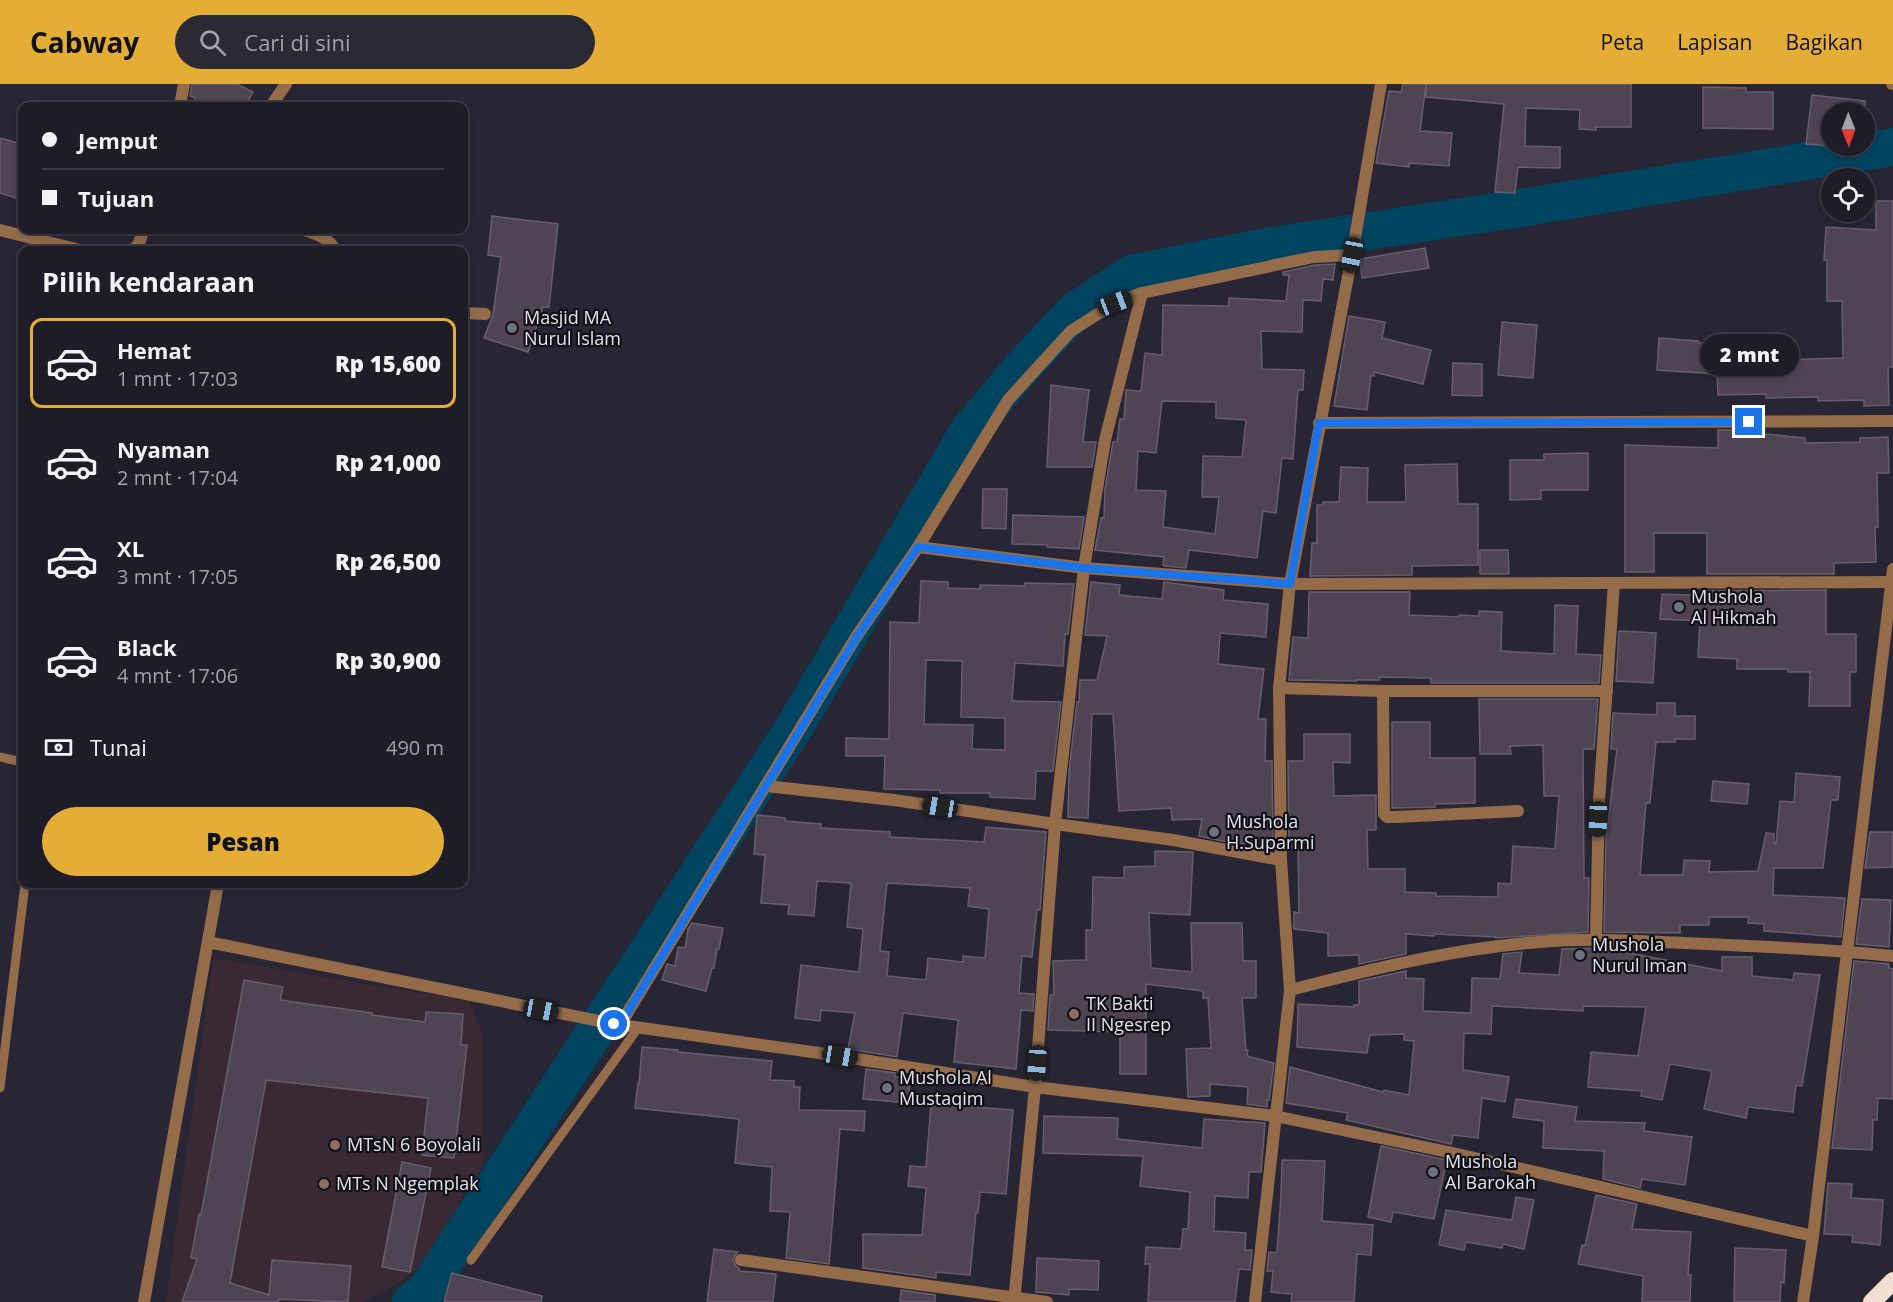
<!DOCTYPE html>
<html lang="id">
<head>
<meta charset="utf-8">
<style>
	body { margin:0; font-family:"Open Sans",sans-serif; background:#2b2933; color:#f1f3f6; height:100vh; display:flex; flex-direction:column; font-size:22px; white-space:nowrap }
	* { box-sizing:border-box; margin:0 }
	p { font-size:20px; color:#a1a1a7 }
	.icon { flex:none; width:33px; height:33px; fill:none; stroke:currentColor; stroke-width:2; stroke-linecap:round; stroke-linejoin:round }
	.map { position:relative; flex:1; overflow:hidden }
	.drawer { position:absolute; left:18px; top:162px; width:450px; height:642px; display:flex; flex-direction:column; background:#1e1c27; border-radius:12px; box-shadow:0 3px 9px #0003,0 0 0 2px #3c3a44 }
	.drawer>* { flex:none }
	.banner { position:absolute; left:18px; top:18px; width:450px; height:132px; border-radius:12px; box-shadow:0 3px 9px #0003,0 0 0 2px #3c3a44; display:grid; align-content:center; height:132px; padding:0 24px; background:#1e1c27 }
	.needle { width:39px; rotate:179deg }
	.fabs { position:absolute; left:1821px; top:18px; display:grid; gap:12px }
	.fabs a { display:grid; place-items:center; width:54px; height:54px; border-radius:50%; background:#1e1c27; box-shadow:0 3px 9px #0003,0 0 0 2px #3c3a44; font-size:30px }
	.end { position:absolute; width:27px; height:27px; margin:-14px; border:8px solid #1a73e8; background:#fff; box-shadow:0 0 0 3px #fff }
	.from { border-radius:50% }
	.bubble { position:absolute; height:42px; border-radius:21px; background:#1e1c27; box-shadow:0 3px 9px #0003,0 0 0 2px #3c3a44; font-size:20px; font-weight:800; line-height:42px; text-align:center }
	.car { position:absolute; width:18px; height:36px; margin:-18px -9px; border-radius:8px; box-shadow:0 0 4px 2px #0007; background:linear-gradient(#222 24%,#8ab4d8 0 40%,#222 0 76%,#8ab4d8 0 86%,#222 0) }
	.banner b { display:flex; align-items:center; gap:21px; height:57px; font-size:22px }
	.banner b+b { border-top:2px solid #3c3a44 }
	.banner i { width:15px; height:15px; background:#f1f3f6 }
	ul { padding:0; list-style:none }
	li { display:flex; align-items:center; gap:18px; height:90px; margin:0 12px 9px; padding:0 12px; border:3px solid transparent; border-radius:12px }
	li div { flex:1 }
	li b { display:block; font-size:22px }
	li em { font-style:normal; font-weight:800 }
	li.active { border-color:#e4ad35 }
	li>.icon { width:54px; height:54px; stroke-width:1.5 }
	h2 { padding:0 24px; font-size:27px; line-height:72px }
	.pay { display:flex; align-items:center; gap:15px; height:66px; padding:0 24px; font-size:22px }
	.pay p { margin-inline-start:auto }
	.button { display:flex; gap:12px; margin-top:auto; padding:12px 24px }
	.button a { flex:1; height:69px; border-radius:36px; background:#e4ad35; color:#111; font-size:24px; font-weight:800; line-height:69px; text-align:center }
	header { display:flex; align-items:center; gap:36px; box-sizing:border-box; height:84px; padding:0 30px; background:#e4ad35; color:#111 }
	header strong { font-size:28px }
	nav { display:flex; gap:33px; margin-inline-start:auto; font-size:21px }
	.search { width:420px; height:54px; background:#2b2933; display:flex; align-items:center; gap:15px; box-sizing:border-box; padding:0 21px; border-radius:33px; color:#a1a1a7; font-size:22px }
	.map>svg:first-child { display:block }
	.education { fill:#392934 }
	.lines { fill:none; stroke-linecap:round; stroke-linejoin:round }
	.river { stroke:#004460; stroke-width:38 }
	.building { fill:#4e4453; stroke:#685d6d; stroke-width:1.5; fill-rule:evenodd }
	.lane { stroke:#946c4a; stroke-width:9 }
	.street { stroke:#946c4a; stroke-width:12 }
	.highway { stroke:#f4e0d0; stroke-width:18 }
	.route { stroke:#1a73e8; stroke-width:8 }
	.worship-dot { fill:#6b7280; stroke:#100f16; stroke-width:2 }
	.education-dot { fill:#8d6e63; stroke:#100f16; stroke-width:2 }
	.labels { text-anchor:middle; stroke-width:4.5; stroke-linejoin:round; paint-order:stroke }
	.poi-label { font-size:18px; fill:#e4e2ec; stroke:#100f16; text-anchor:start }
</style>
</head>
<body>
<header>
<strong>Cabway</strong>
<div class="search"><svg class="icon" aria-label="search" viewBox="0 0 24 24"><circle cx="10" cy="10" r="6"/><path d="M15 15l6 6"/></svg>Cari di sini</div>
<nav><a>Peta</a><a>Lapisan</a><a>Bagikan</a></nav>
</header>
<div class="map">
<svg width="1893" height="1218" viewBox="0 0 1893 1218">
	<rect width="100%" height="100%" fill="#282534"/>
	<path class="education" d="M213 874 469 917 483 951V1083L462 1113 439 1166 400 1199 363 1218H166Z"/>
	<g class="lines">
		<path class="river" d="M411 1218 425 1208 795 642 968 348 1019 287 1075 227 1131 190 1271 162 1508 126 1893 63"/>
	</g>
	<g class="building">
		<path d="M192 0H237L253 8 245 22H192L195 14 190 12Z"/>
		<path d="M1403 0H1631V43H1596V46L1579 45 1580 26 1526 24 1525 62 1560 63V84L1518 83 1515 109 1495 108 1504 20 1426 13V0L1420 47 1452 49 1449 82 1409 79V83L1376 79 1389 7 1401 8Z"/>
		<path d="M1703 3 1746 4V8H1773V45L1703 44Z"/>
		<path d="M1812 11 1865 17V28H1832V62L1806 60Z"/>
		<path d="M0 54 22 60V116L0 109Z"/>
		<path d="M1876 117H1893V283H1888L1889 321 1864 322V316L1818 317V313L1766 314V310L1718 311 1717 290 1657 286 1659 254 1698 257V259L1740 258V277L1843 274 1842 217H1827V176H1824L1826 143 1876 146Z"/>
		<path d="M492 132 558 140 549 223H543L528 268 484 254 493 231 501 173 488 171Z"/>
		<path d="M1425 164 1429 184 1362 194 1360 175Z"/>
		<path d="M1335 180 1333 196 1323 195 1321 217 1303 216 1302 248 1261 247 1262 285 1304 286 1303 306H1298L1293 375 1282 374 1276 429 1263 427 1257 474 1189 466 1186 484 1165 482 1163 481 1164 473 1095 466 1101 434H1104L1105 405 1113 358H1117L1120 335H1124L1126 306 1141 307 1145 269 1162 271 1163 221 1229 222V214L1286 217 1289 191H1283V188L1315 181ZM1162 317 1216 318V334L1246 336 1242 373 1203 372 1202 413H1219L1215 450 1163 443 1166 407 1136 406 1138 367 1156 369Z"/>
		<path d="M1349 232 1385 238 1382 254 1431 266 1423 300 1374 288V292L1371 291 1367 326 1334 322Z"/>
		<path d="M1502 238 1537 241 1533 294 1498 291Z"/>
		<path d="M1453 279 1482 280V312L1452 311Z"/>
		<path d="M1051 301 1089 306 1083 358H1096L1092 383H1047Z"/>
		<path d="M1718 346H1755V349L1805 354V359L1860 358V354L1888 353 1889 389H1877L1878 443H1875L1876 478 1834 479V490H1707V449H1654V488H1625V361L1718 364Z"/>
		<path d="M1588 369V406H1541V415L1510 416V376H1544V370Z"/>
		<path d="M1457 380 1458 420H1478V481L1412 482V491L1310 492 1312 459H1317V421H1323V418H1339L1341 383 1368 384 1367 418H1406L1405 381Z"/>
		<path d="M983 405H1007L1006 445 982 444Z"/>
		<path d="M1013 431 1084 433 1079 465 1047 463V461L1012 460Z"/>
		<path d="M1480 466H1508L1509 490H1480Z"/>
		<path d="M921 497 948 498V504L980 505V501L1025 502V499L1074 500 1068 550H1065L1063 582 1015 579 1012 617 1061 618 1053 687H1036L1035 715 990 713V709H940V706L884 705 885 672H846V654L889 655 890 538 919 539ZM926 576 962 577 961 633 1005 634V666L972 665 973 641 924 640Z"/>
		<path d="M1091 498 1120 501 1119 511 1162 515 1164 498 1224 506 1223 516 1268 520 1266 553 1220 549 1218 580 1264 585 1258 635H1266L1265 677H1272L1273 761 1232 759 1199 752 1202 735 1172 736 1171 724 1119 727 1113 630H1092L1088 734 1068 733 1069 687 1077 618H1079L1080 596H1097L1107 552 1085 551Z"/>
		<path d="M1826 506V550H1856V588H1850V622H1809L1810 588H1788V585H1737V575L1698 573 1700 537 1660 535 1662 510 1707 512V507Z"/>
		<path d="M1309 508H1410L1409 531 1459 533V531L1479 532V527L1502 528 1501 567 1554 570 1555 521 1578 522 1576 570 1601 571 1599 599H1431V594L1379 593V596H1356V597L1289 596 1293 553 1308 554Z"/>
		<path d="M1619 547 1656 549 1653 599 1616 597Z"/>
		<path d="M1479 615H1598L1594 665H1583L1584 794H1589L1588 848 1496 854V853L1434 850V852L1406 850V870L1359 880V871L1328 872V849L1294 845V828L1299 829 1298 763H1289L1288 677H1304V650H1350V679L1333 678 1334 712 1376 711V746H1367L1368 785H1405V808L1436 809V812L1498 813V799L1511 800 1513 762 1555 765 1559 712H1544L1543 661 1510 662 1511 670H1480Z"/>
		<path d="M1657 619H1675V632H1695V655H1675V658H1656L1650 719H1646L1640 791H1683L1684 776 1710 777 1709 788 1758 787 1766 749 1774 750V759L1776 760 1780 717 1794 718 1796 689 1840 693 1838 716H1831L1823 784H1774L1773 811 1845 814 1841 853 1764 847V840L1748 839 1749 833H1709V841H1680V849L1604 848 1606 754 1617 665H1611L1613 629 1657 631Z"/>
		<path d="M1392 638H1430V674H1475V719L1435 720V723L1392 724Z"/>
		<path d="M1713 697 1749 700 1747 720 1711 717Z"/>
		<path d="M757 731 785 734V737L821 740V744L890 748V753L984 758 986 743 1046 748 1040 826H1037L1032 873 1022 872 1019 909 1034 910 1033 927 1021 926 1016 985 954 978 958 936 903 929 897 973 848 965 855 929 821 926 820 937 795 934 801 881 859 888 863 845 847 843 851 799 817 797 814 832 788 830 789 821 761 819 765 771 754 770ZM887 799 970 804 968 822 989 825 985 874 963 872V878L928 874 926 896 887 892 889 868 880 867Z"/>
		<path d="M1870 748H1893V783L1865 784Z"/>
		<path d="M1155 767 1193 768 1190 831 1149 829 1151 884 1192 888 1191 839H1242L1243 877H1256V914H1242L1246 966H1248L1247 972 1274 979 1269 1016H1267V1023L1247 1020 1248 1003 1210 1000V1012L1188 1013 1186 965 1211 964 1208 914H1203V907L1146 900V990H1120V948L1048 946 1050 911H1054L1053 877 1086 876V846H1092L1093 793 1124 794V783L1155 782Z"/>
		<path d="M1862 815 1891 816 1889 863 1856 860Z"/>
		<path d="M692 839 723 844 719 865H717L714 884H712L706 907 662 896 667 880 675 882 678 863 685 864 688 845Z"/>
		<path d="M1603 864 1722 887V873H1752V892L1793 896 1794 889 1820 891 1802 1002 1796 1001 1793 1028 1748 1023 1746 1034 1704 1025 1712 987 1670 980 1662 1016 1641 1012 1642 1007 1588 1003 1591 968 1638 972 1646 923 1583 922V927L1492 922 1491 950 1464 949 1463 986 1509 993 1505 1018 1482 1014 1478 1054 1453 1051 1451 1060 1346 1036 1348 1029 1286 1019 1290 983 1383 1008 1384 1006 1409 1011 1414 957 1404 956V950L1370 951 1367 969 1297 963 1298 920 1354 923V921H1359V897L1406 887V894L1424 895 1423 927 1471 929 1472 894 1500 895 1503 870 1522 868 1519 889 1559 891 1562 865Z"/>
		<path d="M1854 877 1889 880V884L1893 885V1015L1878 1014 1877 1036H1873L1872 1066 1832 1064Z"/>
		<path d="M244 896 283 903 280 916 372 929V931L425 938 426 928 463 930 461 961H467L454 1074 422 1071 428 1014 266 996 230 1199 269 1211 272 1176 351 1182 348 1218 279 1215 278 1218H182L197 1175 191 1174 199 1130 201 1131Z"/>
		<path d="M642 963 678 966V968L772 977 770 996 794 997V1003H800L799 1026 865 1027 864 1047 840 1045 829 1180 786 1174 790 1128 770 1127 772 1083 735 1079 739 1035 635 1024 638 999 639 1000Z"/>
		<path d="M866 985 895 989V993L910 994 908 1019 863 1015Z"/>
		<path d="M1516 1015 1577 1023 1575 1037 1645 1039 1644 1047 1692 1053 1685 1101 1642 1095 1640 1104 1603 1095 1604 1067 1543 1064 1544 1037 1513 1033Z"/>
		<path d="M931 1020 1013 1026 1006 1110 980 1108 978 1129 976 1128 970 1191 936 1188V1194L863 1184V1150L922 1151 926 1104 908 1102 910 1082 926 1083Z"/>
		<path d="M1044 1032 1118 1034 1117 1055 1202 1064 1204 1035 1265 1039 1261 1088H1249L1248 1114 1215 1112 1214 1147 1246 1149 1245 1166H1252L1250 1186 1239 1185 1235 1218H1148L1150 1180H1145L1146 1163 1181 1165 1183 1145H1188L1190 1108 1140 1102 1143 1072 1043 1069Z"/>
		<path d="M1381 1062 1447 1076 1434 1135 1393 1128 1391 1138 1368 1133Z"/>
		<path d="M1282 1076 1325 1077 1322 1137 1373 1141 1371 1171 1357 1170 1354 1218H1291L1292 1210 1271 1208 1273 1187H1267L1269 1168 1277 1169 1281 1111Z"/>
		<path d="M402 1078 431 1084 410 1188 382 1183Z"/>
		<path d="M1828 1099 1852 1100 1851 1114 1883 1116 1880 1161 1852 1158 1853 1151 1824 1150Z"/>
		<path d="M1596 1111 1637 1120 1632 1145 1691 1148 1688 1191H1691L1690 1218H1642L1643 1192 1578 1180 1582 1161 1585 1162Z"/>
		<path d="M1516 1113 1534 1116 1524 1165 1503 1160 1502 1164 1466 1158 1464 1166 1439 1161 1446 1126 1512 1136Z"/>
		<path d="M1735 1164 1786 1166 1784 1199 1781 1198 1780 1218H1734Z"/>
		<path d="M714 1165 738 1168 733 1175 736 1182 739 1184V1187L776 1190 773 1218H707Z"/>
		<path d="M1037 1174 1099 1177 1098 1206 1069 1205V1211L1036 1208Z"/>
		<path d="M452 1189 542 1212 541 1218H444Z"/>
		<path d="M901 1206 935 1211V1218H900Z"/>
	</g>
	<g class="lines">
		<g class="lane">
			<path d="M0 673 22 678"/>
			<path d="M0 1004 25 800"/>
			<path d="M471 1176 638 944"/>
		</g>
		<g class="street">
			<path d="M1892 0H1893"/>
			<path d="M180 22 184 0"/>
			<path d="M271 22 286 0"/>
			<path d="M0 146 80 166"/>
			<path d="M304 146C317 150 329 154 335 166"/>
			<path d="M132 166 138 161 144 146"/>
			<path d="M464 229 485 230"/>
			<path d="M1319 339 1893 337"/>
			<path d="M918 463 1084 484 1290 500 1891 498"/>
			<path d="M1279 604 1383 607H1607"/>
			<path d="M1383 607 1384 730 1387 733H1396L1518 727"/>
			<path d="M766 702 894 716 1055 740 1173 756 1281 776"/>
			<path d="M1596 855 1599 717 1614 499"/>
			<path d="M208 858 614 940 819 969 1035 1003 1275 1032 1453 1069 1813 1152"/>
			<path d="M1290 906C1372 885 1456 864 1540 858 1596 853 1651 858 1707 860 1769 863 1831 865 1893 872"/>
			<path d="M620 941 856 553 918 463 1008 316 1071 247 1115 219 1142 209 1314 173 1352 171"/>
			<path d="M741 1176 1047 1218"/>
			<path d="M144 1218 218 800"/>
			<path d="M1014 1218 1035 1003 1055 740 1084 484 1105 356 1142 209"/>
			<path d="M1255 1218 1290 906 1281 776 1279 604 1290 500 1353 166 1381 0"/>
			<path d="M1803 1218 1813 1152 1893 485"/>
		</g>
		<path class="highway" d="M1872 1218 1893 1197"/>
	</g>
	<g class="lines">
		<path class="route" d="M614 940 620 941 856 554 918 463 1084 484 1290 500 1319 339 1749 338"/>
	</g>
	<g class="worship-dot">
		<circle cx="512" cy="244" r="6"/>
		<circle cx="1679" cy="523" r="6"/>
		<circle cx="1214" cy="748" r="6"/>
		<circle cx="1580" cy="871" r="6"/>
		<circle cx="887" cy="1004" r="6"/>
		<circle cx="1433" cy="1088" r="6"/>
	</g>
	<g class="education-dot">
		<circle cx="1074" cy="930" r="6"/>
		<circle cx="335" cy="1061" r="6"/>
		<circle cx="324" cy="1100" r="6"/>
	</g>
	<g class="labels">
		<g class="poi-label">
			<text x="524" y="240">Masjid MA<tspan x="524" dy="21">Nurul Islam</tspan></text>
			<text x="1691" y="519">Mushola<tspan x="1691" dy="21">Al Hikmah</tspan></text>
			<text x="1226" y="744">Mushola<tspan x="1226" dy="21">H.Suparmi</tspan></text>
			<text x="1592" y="867">Mushola<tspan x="1592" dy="21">Nurul Iman</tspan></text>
			<text x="1086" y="926">TK Bakti<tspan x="1086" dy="21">II Ngesrep</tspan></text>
			<text x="899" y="1000">Mushola Al<tspan x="899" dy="21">Mustaqim</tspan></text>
			<text x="347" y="1067">MTsN 6 Boyolali</text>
			<text x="1445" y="1084">Mushola<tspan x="1445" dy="21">Al Barokah</tspan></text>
			<text x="336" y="1106">MTs N Ngemplak</text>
		</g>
	</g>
</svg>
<div class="fabs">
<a><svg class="needle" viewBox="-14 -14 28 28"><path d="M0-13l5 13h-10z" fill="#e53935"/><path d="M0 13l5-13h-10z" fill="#a1a1a7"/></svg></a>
<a><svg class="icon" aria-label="locate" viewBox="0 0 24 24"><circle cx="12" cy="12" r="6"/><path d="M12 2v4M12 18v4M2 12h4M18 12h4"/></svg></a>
</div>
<i class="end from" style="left:614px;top:940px"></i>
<i class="end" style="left:1749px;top:338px"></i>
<div class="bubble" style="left:1700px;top:250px;width:99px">2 mnt</div>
<i class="car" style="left:1352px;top:171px;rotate:191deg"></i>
<i class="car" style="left:1115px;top:219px;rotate:69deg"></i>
<i class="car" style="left:940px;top:723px;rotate:279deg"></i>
<i class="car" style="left:1598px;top:735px;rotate:182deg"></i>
<i class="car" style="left:541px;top:926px;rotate:101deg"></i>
<i class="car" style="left:840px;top:972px;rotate:99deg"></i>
<i class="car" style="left:1037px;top:979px;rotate:184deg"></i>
<div class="banner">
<b><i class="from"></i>Jemput</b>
<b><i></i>Tujuan</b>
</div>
<section class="drawer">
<h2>Pilih kendaraan</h2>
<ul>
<li class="active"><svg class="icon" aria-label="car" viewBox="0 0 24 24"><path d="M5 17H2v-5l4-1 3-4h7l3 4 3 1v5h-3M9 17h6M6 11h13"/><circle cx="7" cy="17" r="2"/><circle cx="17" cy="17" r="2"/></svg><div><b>Hemat</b><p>1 mnt · 17:03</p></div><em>Rp 15,600</em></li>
<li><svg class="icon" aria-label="car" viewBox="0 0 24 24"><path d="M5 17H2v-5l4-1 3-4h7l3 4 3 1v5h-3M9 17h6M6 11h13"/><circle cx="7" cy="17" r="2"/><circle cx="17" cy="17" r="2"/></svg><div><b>Nyaman</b><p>2 mnt · 17:04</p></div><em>Rp 21,000</em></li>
<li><svg class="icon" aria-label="car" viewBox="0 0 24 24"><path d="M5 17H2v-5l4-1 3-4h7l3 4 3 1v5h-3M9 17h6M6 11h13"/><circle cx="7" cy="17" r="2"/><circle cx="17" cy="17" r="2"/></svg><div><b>XL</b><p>3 mnt · 17:05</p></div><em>Rp 26,500</em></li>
<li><svg class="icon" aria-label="car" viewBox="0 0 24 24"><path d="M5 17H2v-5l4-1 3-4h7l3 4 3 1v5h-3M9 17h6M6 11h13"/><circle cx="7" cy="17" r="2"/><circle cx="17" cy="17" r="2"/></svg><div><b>Black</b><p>4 mnt · 17:06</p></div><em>Rp 30,900</em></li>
</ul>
<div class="pay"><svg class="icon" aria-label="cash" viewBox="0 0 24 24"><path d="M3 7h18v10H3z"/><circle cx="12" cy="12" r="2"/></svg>Tunai<p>490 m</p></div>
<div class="button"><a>Pesan</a></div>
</section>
</div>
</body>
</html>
